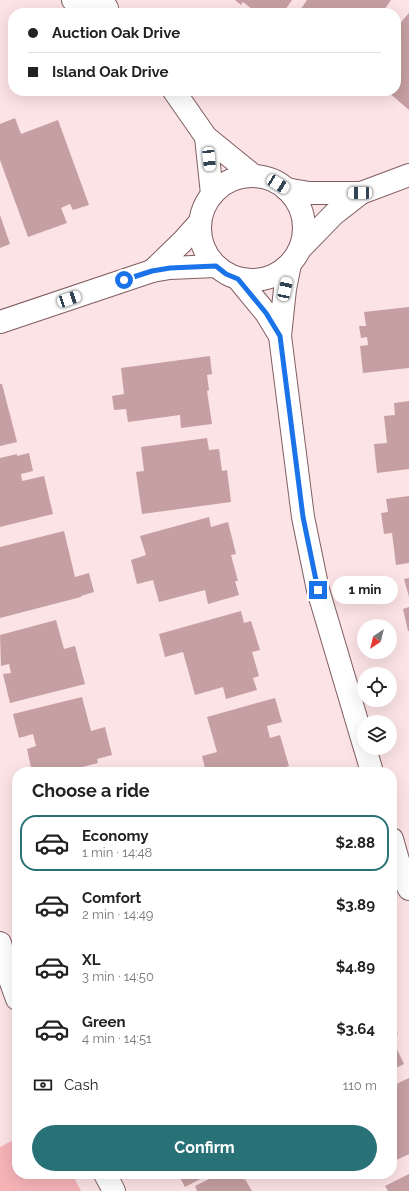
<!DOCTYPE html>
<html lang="en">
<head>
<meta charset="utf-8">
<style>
	body { margin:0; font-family:Raleway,sans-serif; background:#f2f2f2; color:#222; height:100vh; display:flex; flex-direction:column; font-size:15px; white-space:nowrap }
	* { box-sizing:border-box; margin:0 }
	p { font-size:13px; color:#767676 }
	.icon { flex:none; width:22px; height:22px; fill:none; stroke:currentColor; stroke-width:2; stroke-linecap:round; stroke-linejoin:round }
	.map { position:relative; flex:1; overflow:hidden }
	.drawer { position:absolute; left:12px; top:767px; width:385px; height:412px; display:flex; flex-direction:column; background:#fff; border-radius:16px; box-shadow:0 4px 16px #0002 }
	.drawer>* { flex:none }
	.hud { position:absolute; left:8px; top:8px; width:393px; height:88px; border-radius:16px; box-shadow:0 4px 16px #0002; display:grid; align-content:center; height:88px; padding:0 20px; background:#fff }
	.needle { width:26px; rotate:215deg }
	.controls { position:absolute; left:357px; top:619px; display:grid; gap:8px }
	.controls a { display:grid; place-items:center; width:40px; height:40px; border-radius:50%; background:#fff; box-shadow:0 4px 16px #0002; font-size:20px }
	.end { position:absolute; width:18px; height:18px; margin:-9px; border:5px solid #1a73e8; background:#fff; box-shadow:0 0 0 2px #fff }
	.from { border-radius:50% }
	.bubble { position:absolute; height:28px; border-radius:14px; background:#fff; box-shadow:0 4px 16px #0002; font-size:13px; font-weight:700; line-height:28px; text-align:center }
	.car { position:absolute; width:12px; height:24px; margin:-12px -6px; border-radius:5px; box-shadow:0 0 3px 1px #0007; background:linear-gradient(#fff 24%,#345 0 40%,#fff 0 76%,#345 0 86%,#fff 0) }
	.hud b { display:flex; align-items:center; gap:14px; height:38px; font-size:15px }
	.hud b+b { border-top:1px solid #e0e0e0 }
	.hud i { width:10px; height:10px; background:#222 }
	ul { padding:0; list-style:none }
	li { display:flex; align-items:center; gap:12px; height:56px; margin:0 8px 6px; padding:0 12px; border:2px solid transparent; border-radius:16px }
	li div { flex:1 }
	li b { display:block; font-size:15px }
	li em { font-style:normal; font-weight:700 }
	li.active { border-color:#287277 }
	li>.icon { width:36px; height:36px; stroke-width:1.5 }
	h2 { padding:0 20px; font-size:18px; line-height:48px }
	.pay { display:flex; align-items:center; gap:10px; height:44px; padding:0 20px; font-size:15px }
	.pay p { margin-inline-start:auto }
	.cta { display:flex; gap:8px; margin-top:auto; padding:8px 20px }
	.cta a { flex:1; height:46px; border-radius:24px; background:#287277; color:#fff; font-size:16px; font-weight:700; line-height:46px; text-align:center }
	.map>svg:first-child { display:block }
	.green { fill:#f6b3b8 }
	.building { fill:#c69fa2 }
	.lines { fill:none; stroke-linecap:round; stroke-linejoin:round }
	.minor-casing { stroke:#805d60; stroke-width:24 }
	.minor { stroke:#fff; stroke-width:22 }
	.route { stroke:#1a73e8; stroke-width:5 }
</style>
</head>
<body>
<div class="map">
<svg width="409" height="1191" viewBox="0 0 409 1191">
	<rect width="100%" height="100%" fill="#fce3e5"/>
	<path class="green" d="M17 1138V1174H72L81 1191H0V1147Z"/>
	<g class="building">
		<path d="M235 0H292L283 13H257L243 2 241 5Z"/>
		<path d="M307 0H391L382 13H298Z"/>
		<path d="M409 13V110L387 91H396V28Z"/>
		<path d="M15 118 21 134 58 120 89 205 73 210 70 204 61 208 67 223 28 237 0 160V124Z"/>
		<path d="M0 215 10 244 0 248Z"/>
		<path d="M409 307V368L363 373 360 346 368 345 367 337 361 338 359 326H366L364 312Z"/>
		<path d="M210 356 212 374 207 375 209 390 207 391 212 424 181 428 180 415 128 422 126 409 114 410 112 396 124 394 121 368Z"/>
		<path d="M0 384H2L17 442 0 446Z"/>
		<path d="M409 401V469L377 473 374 444 387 443 384 416 395 415 394 403Z"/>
		<path d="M207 438 209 450 219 449 222 471 227 470 231 502 142 514 136 472 144 471 141 447Z"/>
		<path d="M29 453 33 471 21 474 22 481 44 476 53 514 0 527V458L17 454V456Z"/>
		<path d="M409 496V563L396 565 392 533 384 534 381 513 388 512 386 499Z"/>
		<path d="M209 517 211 527 228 522 236 554 231 555 238 581H235L239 595 208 604 205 590 159 602 153 580 137 584 131 560 146 555 140 536Z"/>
		<path d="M64 531 75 577 89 573 94 592 81 596V597L0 618V547Z"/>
		<path d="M409 578V597L404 579Z"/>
		<path d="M409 607V631H408L403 609Z"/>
		<path d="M241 611 244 623 251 621 260 650 252 652 259 676 253 678 257 690 226 699 223 687 195 695 183 652 165 657 159 634Z"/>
		<path d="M56 620 64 649 75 646 85 684 10 703 3 674 11 673 9 664 1 666 0 635Z"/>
		<path d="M82 697 91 731 105 727 112 755 97 759 98 763 62 772H32L27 749 36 746 33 734 19 738 13 714Z"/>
		<path d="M275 698 282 722 267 726 270 738 280 735 289 766 266 772H206L202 756 217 752 207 717Z"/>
		<path d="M392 1021 398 1034 392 1037Z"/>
		<path d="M392 1039 404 1064 392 1070Z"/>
		<path d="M409 1078V1154L392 1162V1086Z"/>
		<path d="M178 1174H210L185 1187Z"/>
		<path d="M219 1174H240L243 1180 245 1179 252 1191H197L195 1186Z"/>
		<path d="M409 1174V1191H388L385 1186Z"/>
	</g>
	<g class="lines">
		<defs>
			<g id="minor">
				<path d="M73 0 79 3 107 8"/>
				<path d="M174 91 206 137 254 176"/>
				<path d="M206 137 212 194"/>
				<circle cx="252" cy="228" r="52"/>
				<path d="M286 189 309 193H361L334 214 300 249"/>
				<path d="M361 193 409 175"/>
				<path d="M199 223 182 242 152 271 170 268 216 266"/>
				<path d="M238 279 266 313 280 336 285 289 290 264"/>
				<path d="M0 322 152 271"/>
				<path d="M280 336 303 517 318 590 364 745"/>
				<path d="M365 748 372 772"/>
				<path d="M392 839 402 874 409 889"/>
				<path d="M0 943 8 974 17 999"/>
				<path d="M105 1174 114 1191"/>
			</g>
		</defs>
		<use href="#minor" class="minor-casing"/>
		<use href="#minor" class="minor"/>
	</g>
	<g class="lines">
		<path class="route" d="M124 280 152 271 170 268 216 266 226 274 238 279 266 313 280 336 303 517 318 590"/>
	</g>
</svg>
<div class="controls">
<a><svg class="needle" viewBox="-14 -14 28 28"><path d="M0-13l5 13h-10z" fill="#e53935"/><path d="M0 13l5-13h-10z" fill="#767676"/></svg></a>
<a><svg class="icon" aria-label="locate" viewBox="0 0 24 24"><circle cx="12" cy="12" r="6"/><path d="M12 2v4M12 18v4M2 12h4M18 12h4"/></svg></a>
<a><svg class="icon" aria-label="layers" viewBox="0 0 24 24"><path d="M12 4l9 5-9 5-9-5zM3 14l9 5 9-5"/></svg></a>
</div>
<i class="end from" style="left:124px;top:280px"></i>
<i class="end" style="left:318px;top:590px"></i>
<div class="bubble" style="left:332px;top:576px;width:66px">1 min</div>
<i class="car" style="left:209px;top:159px;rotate:174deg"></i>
<i class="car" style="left:278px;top:184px;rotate:122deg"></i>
<i class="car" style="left:360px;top:193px;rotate:269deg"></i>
<i class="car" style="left:285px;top:289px;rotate:12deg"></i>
<i class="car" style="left:69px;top:299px;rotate:71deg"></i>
<div class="hud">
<b><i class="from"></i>Auction Oak Drive</b>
<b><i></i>Island Oak Drive</b>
</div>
<section class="drawer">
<h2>Choose a ride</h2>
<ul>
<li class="active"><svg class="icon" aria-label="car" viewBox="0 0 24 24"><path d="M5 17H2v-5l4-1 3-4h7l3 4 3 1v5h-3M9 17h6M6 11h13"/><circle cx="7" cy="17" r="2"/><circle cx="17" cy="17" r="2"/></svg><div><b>Economy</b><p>1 min · 14:48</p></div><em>$2.88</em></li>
<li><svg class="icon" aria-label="car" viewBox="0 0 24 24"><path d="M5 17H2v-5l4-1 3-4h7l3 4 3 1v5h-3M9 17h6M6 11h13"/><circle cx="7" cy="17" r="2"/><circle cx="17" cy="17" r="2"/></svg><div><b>Comfort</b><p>2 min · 14:49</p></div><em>$3.89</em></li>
<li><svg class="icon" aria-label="car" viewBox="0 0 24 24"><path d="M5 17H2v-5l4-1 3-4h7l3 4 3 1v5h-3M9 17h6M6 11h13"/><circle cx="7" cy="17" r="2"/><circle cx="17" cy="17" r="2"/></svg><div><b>XL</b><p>3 min · 14:50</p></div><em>$4.89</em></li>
<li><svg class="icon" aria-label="car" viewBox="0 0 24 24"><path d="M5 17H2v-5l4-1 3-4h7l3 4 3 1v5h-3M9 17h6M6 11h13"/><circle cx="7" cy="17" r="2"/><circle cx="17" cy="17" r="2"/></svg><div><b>Green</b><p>4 min · 14:51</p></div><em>$3.64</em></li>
</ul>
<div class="pay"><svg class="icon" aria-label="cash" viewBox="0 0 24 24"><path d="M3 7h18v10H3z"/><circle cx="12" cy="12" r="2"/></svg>Cash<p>110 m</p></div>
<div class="cta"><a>Confirm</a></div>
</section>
</div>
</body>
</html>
